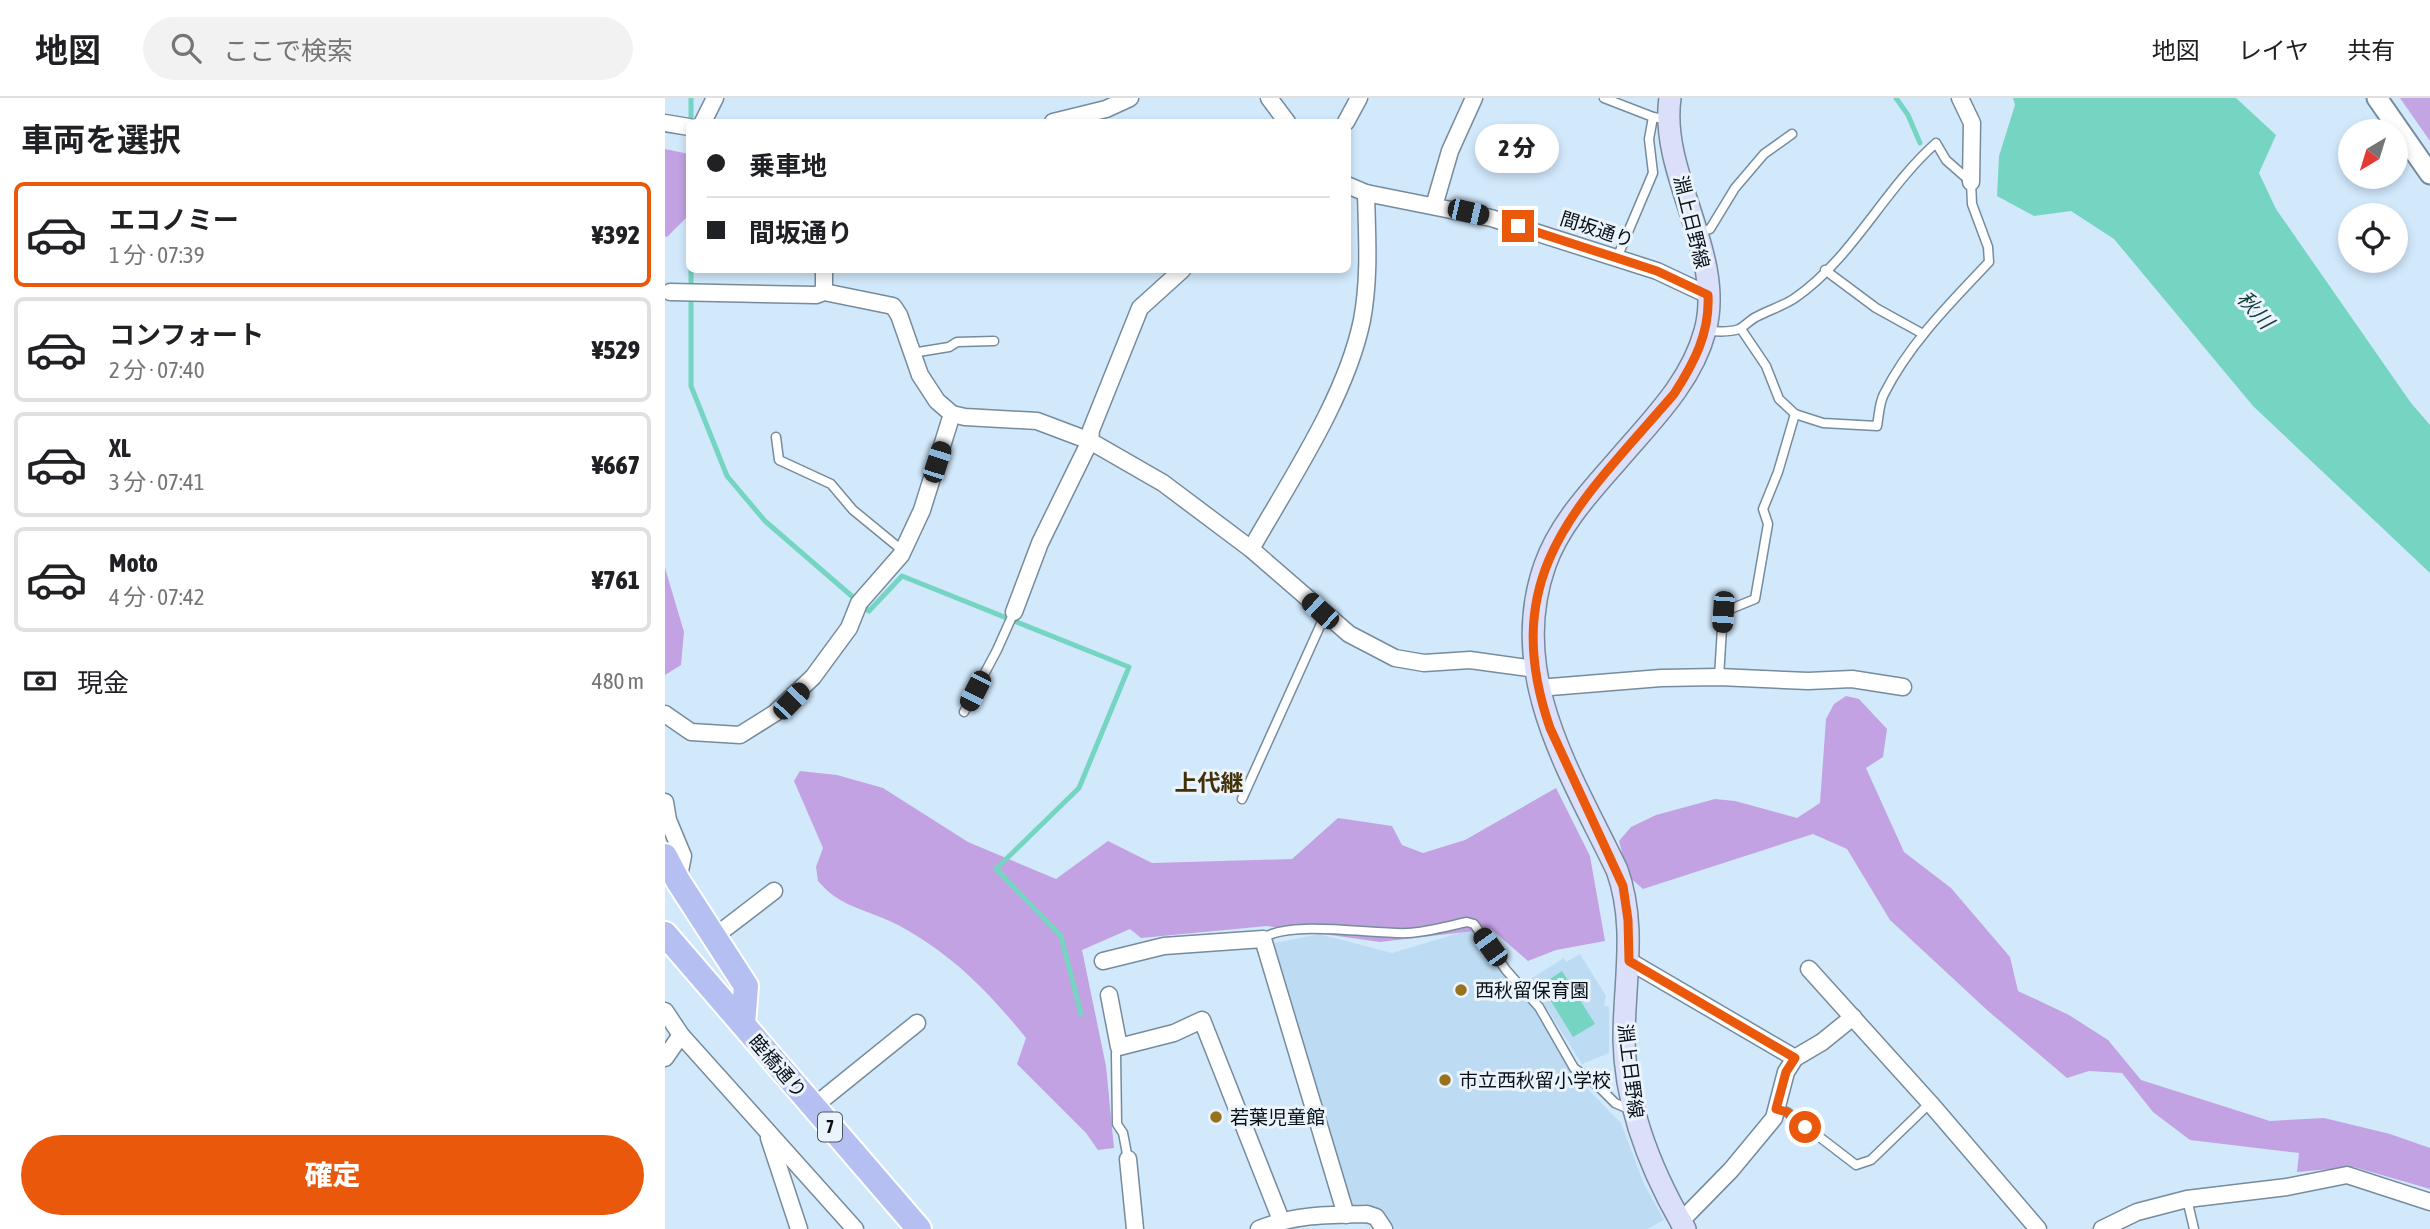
<!DOCTYPE html>
<html lang="ja">
<head>
<meta charset="utf-8">
<style>
	body { margin:0; font-family:"Asap Condensed","Noto Sans JP",sans-serif; background:#f2f2f2; color:#202124; height:100vh; display:flex; flex-direction:column; font-size:26px; white-space:nowrap }
	* { box-sizing:border-box; margin:0 }
	p { font-size:23px; color:#757577 }
	.icon { flex:none; width:38px; height:38px; fill:none; stroke:currentColor; stroke-width:2; stroke-linecap:round; stroke-linejoin:round }
	.map { position:relative; flex:1; overflow:hidden }
	.sheet { display:flex; flex-direction:column; background:#fff; width:665px }
	.sheet>* { flex:none }
	.top-card { position:absolute; left:21px; top:21px; width:665px; height:154px; border-radius:10px; box-shadow:0 4px 10px #0003; display:grid; align-content:center; height:154px; padding:0 21px; background:#fff }
	.needle { width:46px; rotate:218deg }
	.buttons { position:absolute; left:1673px; top:21px; display:grid; gap:14px }
	.buttons a { display:grid; place-items:center; width:70px; height:70px; border-radius:50%; background:#fff; box-shadow:0 4px 10px #0003; font-size:35px }
	.end { position:absolute; width:32px; height:32px; margin:-16px; border:9px solid #ea580c; background:#fff; box-shadow:0 0 0 4px #fff }
	.from { border-radius:50% }
	.bubble { position:absolute; height:49px; border-radius:24px; background:#fff; box-shadow:0 4px 10px #0003; font-size:23px; font-weight:800; line-height:49px; text-align:center }
	.car { position:absolute; width:21px; height:42px; margin:-21px -10px; border-radius:9px; box-shadow:0 0 5px 2px #0007; background:linear-gradient(#222 24%,#8ab4d8 0 40%,#222 0 76%,#8ab4d8 0 86%,#222 0) }
	.top-card b { display:flex; align-items:center; gap:24px; height:66px; font-size:26px }
	.top-card b+b { border-top:2px solid #e0e0e0 }
	.top-card i { width:18px; height:18px; background:#202124 }
	ul { padding:0; list-style:none }
	li { display:flex; align-items:center; gap:21px; height:105px; margin:0 14px 10px; padding:0 7px; border:4px solid #e0e0e0; border-radius:10px }
	li div { flex:1 }
	li b { display:block; font-size:26px }
	li em { font-style:normal; font-weight:800 }
	li.current { border-color:#ea580c }
	li>.icon { width:63px; height:63px; stroke-width:1.5 }
	h2 { padding:0 21px; font-size:32px; line-height:84px }
	.pay { display:flex; align-items:center; gap:18px; height:77px; padding:0 21px; font-size:26px }
	.pay p { margin-inline-start:auto }
	.cta { display:flex; gap:14px; margin-top:auto; padding:14px 21px }
	.cta a { flex:1; height:80px; border-radius:42px; background:#ea580c; color:#fff; font-size:28px; font-weight:800; line-height:80px; text-align:center }
	header { display:flex; align-items:center; gap:42px; box-sizing:border-box; height:98px; padding:0 35px; background:#fff; border-bottom:2px solid #e0e0e0 }
	header strong { font-size:33px }
	nav { display:flex; gap:38px; margin-inline-start:auto; font-size:24px }
	.search { width:490px; height:63px; background:#f2f2f2; display:flex; align-items:center; gap:18px; box-sizing:border-box; padding:0 24px; border-radius:38px; color:#757577; font-size:26px }
	main { display:flex; flex:1; min-height:0 }
	.map>svg:first-child { display:block }
	.built { fill:#bddbf2 }
	.green { fill:#c4a5e3 }
	.forest { fill:#c2a2e2 }
	.water { fill:#75d5c2 }
	.lines { fill:none; stroke-linecap:round; stroke-linejoin:round }
	.stream { stroke:#75d5c2; stroke-width:5 }
	.service-casing { stroke:#768b9c; stroke-width:11 }
	.minor-casing { stroke:#768b9c; stroke-width:19 }
	.tertiary-casing { stroke:#768b9c; stroke-width:23 }
	.secondary-casing { stroke:#768b9c; stroke-width:24 }
	.primary-casing { stroke:#fff; stroke-width:28 }
	.service { stroke:#fff; stroke-width:8 }
	.minor { stroke:#fff; stroke-width:16 }
	.tertiary { stroke:#fff; stroke-width:19 }
	.secondary { stroke:#dbdff9; stroke-width:21 }
	.primary { stroke:#b6bff2; stroke-width:24 }
	.route { stroke:#ea580c; stroke-width:9 }
	.poi-dot { fill:#98721d; stroke:#ebf4fc; stroke-width:2.5 }
	.labels { text-anchor:middle; stroke-width:6; stroke-linejoin:round; paint-order:stroke }
	.shield { fill:#ebf4fc; stroke:#4d555c; stroke-width:2 }
	.shield-label { font-size:18px; font-weight:bold; fill:#091117 }
	.street-label { font-size:19px; fill:#091117; stroke:#ebf4fc }
	.poi-label { font-size:19px; fill:#091117; stroke:#ebf4fc; text-anchor:start }
	.water-label { font-size:21px; font-style:italic; fill:#133f37; stroke:#ebf4fc }
	.quarter-label { font-size:23px; font-weight:bold; fill:#423008; stroke:#ebf4fc }
</style>
</head>
<body>
<header>
<strong>地図</strong>
<div class="search"><svg class="icon" aria-label="search" viewBox="0 0 24 24"><circle cx="10" cy="10" r="6"/><path d="M15 15l6 6"/></svg>ここで検索</div>
<nav><a>地図</a><a>レイヤ</a><a>共有</a></nav>
</header>
<main>
<section class="sheet">
<h2>車両を選択</h2>
<ul>
<li class="current"><svg class="icon" aria-label="car" viewBox="0 0 24 24"><path d="M5 17H2v-5l4-1 3-4h7l3 4 3 1v5h-3M9 17h6M6 11h13"/><circle cx="7" cy="17" r="2"/><circle cx="17" cy="17" r="2"/></svg><div><b>エコノミー</b><p>1 分 · 07:39</p></div><em>¥392</em></li>
<li><svg class="icon" aria-label="car" viewBox="0 0 24 24"><path d="M5 17H2v-5l4-1 3-4h7l3 4 3 1v5h-3M9 17h6M6 11h13"/><circle cx="7" cy="17" r="2"/><circle cx="17" cy="17" r="2"/></svg><div><b>コンフォート</b><p>2 分 · 07:40</p></div><em>¥529</em></li>
<li><svg class="icon" aria-label="car" viewBox="0 0 24 24"><path d="M5 17H2v-5l4-1 3-4h7l3 4 3 1v5h-3M9 17h6M6 11h13"/><circle cx="7" cy="17" r="2"/><circle cx="17" cy="17" r="2"/></svg><div><b>XL</b><p>3 分 · 07:41</p></div><em>¥667</em></li>
<li><svg class="icon" aria-label="car" viewBox="0 0 24 24"><path d="M5 17H2v-5l4-1 3-4h7l3 4 3 1v5h-3M9 17h6M6 11h13"/><circle cx="7" cy="17" r="2"/><circle cx="17" cy="17" r="2"/></svg><div><b>Moto</b><p>4 分 · 07:42</p></div><em>¥761</em></li>
</ul>
<div class="pay"><svg class="icon" aria-label="cash" viewBox="0 0 24 24"><path d="M3 7h18v10H3z"/><circle cx="12" cy="12" r="2"/></svg>現金<p>480 m</p></div>
<div class="cta"><a>確定</a></div>
</section>
<div class="map">
<svg width="1765" height="1131" viewBox="0 0 1765 1131">
	<rect width="100%" height="100%" fill="#d2e9fc"/>
	<g class="built">
		<path d="M808 831 838 875 868 910 906 974 956 1025 979 1086 999 1122 982 1131H726L714 1113 699 1106 683 1108 605 846 654 836 727 855Z"/>
		<path d="M915 856 941 898 939 907 944 909V955L917 966 864 882 899 860 901 864Z"/>
	</g>
	<path class="green" d="M1735 0H1765V43Z"/>
	<g class="forest">
		<path d="M0 51 24 56V117L2 139 0 138Z"/>
		<path d="M0 470 19 534 16 567 0 577Z"/>
		<path d="M1181 598 1194 601 1222 631 1218 659 1201 670 1239 754 1286 790 1345 859 1353 893 1404 917 1443 942 1476 982 1605 1023 1659 1020 1725 1036 1765 1050V1091L1689 1069 1632 1074 1634 1055 1525 1042 1488 1014 1457 975 1424 973 1402 980 1322 912 1225 822 1182 751 1148 736 978 791 963 778 954 743 966 729 991 717 1050 701 1070 703 1132 720 1155 705 1161 621 1169 606Z"/>
		<path d="M135 673 172 677 218 690 303 744 391 781 443 743 487 765 627 761 673 720 727 728 737 747 758 755 800 742 891 690 925 758 940 843 891 852 863 863 826 831 715 844 602 828 476 840 465 831 417 852 441 968 449 1050 433 1052 421 1035 352 966 361 940C322 892 288 857 233 827 213 816 187 811 169 798 163 794 158 788 153 783L151 769 158 750 129 683Z"/>
	</g>
	<g class="water">
		<path d="M1348 0H1571L1611 37 1594 75 1611 111 1746 305 1765 327V475L1588 308 1449 141 1406 113 1369 118 1332 98 1334 58 1350 7Z"/>
		<path d="M897 873 930 926 908 939 876 887Z"/>
	</g>
	<g class="lines">
		<g class="stream">
			<path d="M26 0V288L62 378 100 423 204 513 237 478 464 569 414 690 331 771 396 838 416 916"/>
			<path d="M1231 0 1243 17 1255 45"/>
		</g>
		<defs>
			<g id="service">
				<path d="M939 0 988 19 1004 22"/>
				<path d="M1032 135 1045 131 1070 90 1099 56 1127 36"/>
				<path d="M952 160 988 75 984 41 988 19"/>
				<path d="M1160 172 1211 210 1258 236"/>
				<path d="M1042 233C1052 233 1064 235 1074 231 1080 228 1085 222 1091 219 1104 212 1118 208 1130 200 1187 161 1219 91 1271 45L1281 62 1306 84 1307 106 1323 149 1324 164C1286 204 1244 246 1219 296 1214 305 1214 318 1212 328L1158 325 1130 316 1114 301 1101 268 1076 231"/>
				<path d="M247 255 284 249 292 244 329 243"/>
				<path d="M111 339 114 362 166 386 188 412 238 453"/>
				<path d="M1054 579 1058 514 1090 501 1103 426 1098 411 1113 374 1130 316"/>
				<path d="M299 614 332 552 349 514"/>
				<path d="M577 701 660 517"/>
				<path d="M598 841C620 821 711 837 743 835 762 834 783 828 802 824L809 826 841 872 874 909 909 970 933 988 950 1005 966 1012"/>
				<path d="M454 949 451 955 452 1026 458 1035 463 1061"/>
				<path d="M1111 1011 1122 1014 1191 1067 1206 1062 1265 1005"/>
				<path d="M1522 1101 1529 1131"/>
			</g>
			<g id="minor">
				<path d="M604 0 622 24"/>
				<path d="M1295 0 1307 25 1306 84"/>
				<path d="M38 24 50 0"/>
				<path d="M388 24 441 11 465 0"/>
				<path d="M681 24 694 0"/>
				<path d="M0 25 24 29"/>
				<path d="M682 87 701 95 826 120 992 173 1043 197"/>
				<path d="M769 108 785 53 809 0"/>
				<path d="M5 194 151 197 159 194 228 208 234 217 255 277 272 303 287 316 300 319 372 323 425 343 498 385 586 451 684 536 730 560 759 565 805 562 870 571"/>
				<path d="M159 194V172"/>
				<path d="M586 451C625 382 681 300 697 222 705 179 702 138 701 95"/>
				<path d="M349 514 375 445 425 343 426 332 475 210 517 172"/>
				<path d="M873 590 996 580 1054 579 1143 583 1187 581 1238 589"/>
				<path d="M0 616 26 634 75 637 110 615 148 579 184 530 194 505 236 457 257 412 287 316"/>
				<path d="M0 704 3 722 18 758 13 783"/>
				<path d="M49 839 109 793"/>
				<path d="M438 863 499 848 598 841 681 1117"/>
				<path d="M964 863 1130 960"/>
				<path d="M1144 871 1265 1005 1373 1131"/>
				<path d="M444 897 454 949 509 935 537 922 616 1122"/>
				<path d="M0 913 16 937 190 1131"/>
				<path d="M0 960 16 937"/>
				<path d="M148 1009 252 925"/>
				<path d="M104 1040 134 1131"/>
				<path d="M463 1061 470 1131"/>
				<path d="M1016 1123 1066 1072 1109 1020 1121 974 1130 960 1157 944 1188 919"/>
				<path d="M594 1131C631 1116 663 1117 702 1116L711 1119 719 1131"/>
				<path d="M1437 1131 1472 1114 1522 1101 1622 1089 1682 1077 1765 1104"/>
			</g>
			<path id="tertiary" d="M1712 0 1765 76"/>
			<path id="secondary" d="M1005 0C994 76 1061 157 1040 233 1026 285 986 323 952 363 924 395 894 427 880 467 841 577 906 676 952 772 972 827 959 884 959 941 960 1009 986 1073 1020 1131"/>
			<g id="primary">
				<path d="M0 758 13 783 81 888 78 926"/>
				<path d="M0 836 254 1131"/>
			</g>
		</defs>
		<use href="#service" class="service-casing"/>
		<use href="#minor" class="minor-casing"/>
		<use href="#tertiary" class="tertiary-casing"/>
		<use href="#secondary" class="secondary-casing"/>
		<use href="#primary" class="primary-casing"/>
		<use href="#service" class="service"/>
		<use href="#minor" class="minor"/>
		<use href="#tertiary" class="tertiary"/>
		<use href="#secondary" class="secondary"/>
		<use href="#primary" class="primary"/>
	</g>
	<g class="lines">
		<path class="route" d="M853 128 992 173 1043 197C1045 235 1029 265 1009 296 916 404 831 474 885 630L958 788 963 822 964 863 1130 960 1121 974 1111 1011 1122 1014 1140 1029"/>
	</g>
	<g class="poi-dot">
		<circle cx="796" cy="892" r="7"/>
		<circle cx="780" cy="982" r="7"/>
		<circle cx="551" cy="1019" r="7"/>
	</g>
	<g class="labels">
		<rect class="shield" x="153" y="1014.5" width="24" height="29" rx="5"/>
		<g class="shield-label">
			<text x="165" y="1035">7</text>
		</g>
		<g class="street-label">
			<text transform="translate(1027 124) rotate(76)" y="7">淵上日野線</text>
			<text transform="translate(932 131) rotate(18)" y="7">間坂通り</text>
			<text transform="translate(113 968) rotate(49)" y="7">睦橋通り</text>
			<text transform="translate(966 973) rotate(83)" y="7">淵上日野線</text>
		</g>
		<g class="poi-label">
			<text x="810" y="899">西秋留保育園</text>
			<text x="794" y="989">市立西秋留小学校</text>
			<text x="565" y="1026">若葉児童館</text>
		</g>
		<g class="water-label">
			<text transform="translate(1590 212) rotate(48)" y="7">秋川</text>
		</g>
		<g class="quarter-label">
			<text x="544" y="693">上代継</text>
		</g>
	</g>
</svg>
<div class="buttons">
<a><svg class="needle" viewBox="-14 -14 28 28"><path d="M0-13l5 13h-10z" fill="#e53935"/><path d="M0 13l5-13h-10z" fill="#757577"/></svg></a>
<a><svg class="icon" aria-label="locate" viewBox="0 0 24 24"><circle cx="12" cy="12" r="6"/><path d="M12 2v4M12 18v4M2 12h4M18 12h4"/></svg></a>
</div>
<i class="end from" style="left:1140px;top:1029px"></i>
<i class="end" style="left:853px;top:128px"></i>
<div class="bubble" style="left:810px;top:26px;width:84px">2 分</div>
<i class="car" style="left:803px;top:114px;rotate:103deg"></i>
<i class="car" style="left:272px;top:364px;rotate:18deg"></i>
<i class="car" style="left:655px;top:513px;rotate:313deg"></i>
<i class="car" style="left:1058px;top:514px;rotate:184deg"></i>
<i class="car" style="left:310px;top:593px;rotate:207deg"></i>
<i class="car" style="left:126px;top:603px;rotate:44deg"></i>
<i class="car" style="left:825px;top:849px;rotate:324deg"></i>
<div class="top-card">
<b><i class="from"></i>乗車地</b>
<b><i></i>間坂通り</b>
</div>
</div>
</main>
</body>
</html>
